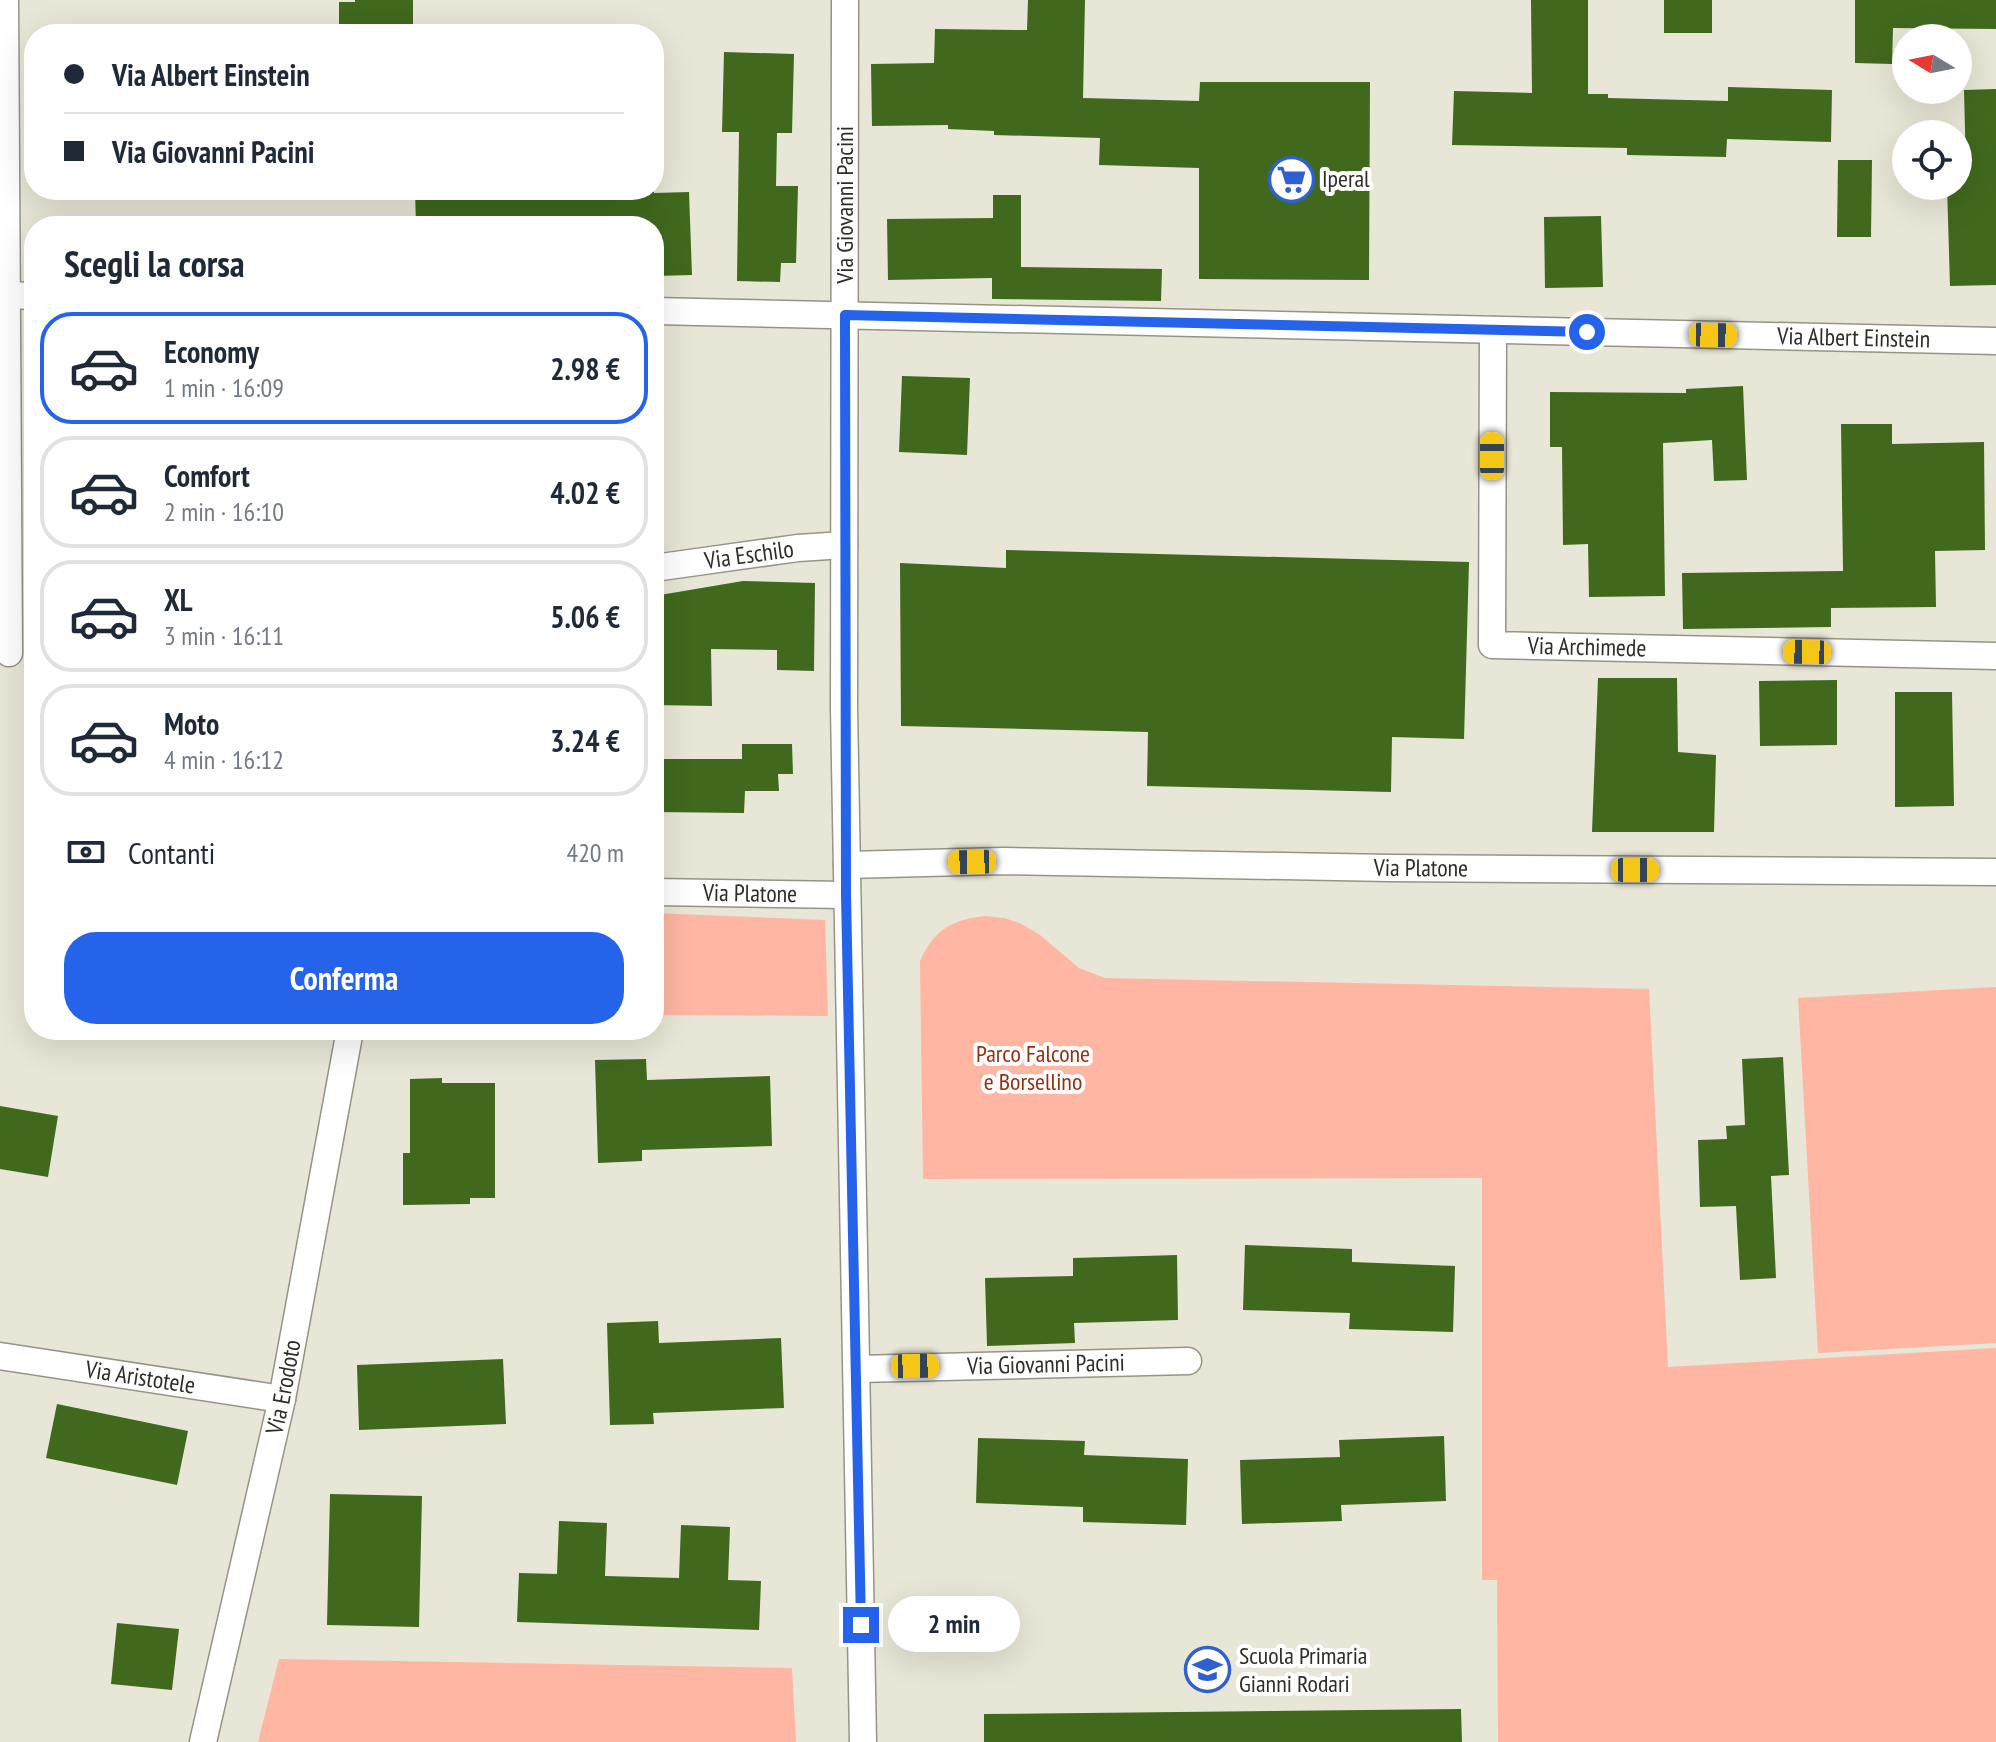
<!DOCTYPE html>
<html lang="it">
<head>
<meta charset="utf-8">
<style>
	body { margin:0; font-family:"PT Sans Narrow",sans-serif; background:#f2f2f3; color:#1f2937; height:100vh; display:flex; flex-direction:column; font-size:30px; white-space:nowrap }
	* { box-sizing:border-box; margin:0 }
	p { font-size:26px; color:#747a83 }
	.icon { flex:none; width:44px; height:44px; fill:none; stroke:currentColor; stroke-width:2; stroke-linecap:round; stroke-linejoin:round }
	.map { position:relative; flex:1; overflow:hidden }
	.sheet { position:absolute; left:24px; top:216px; width:640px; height:824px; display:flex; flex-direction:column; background:#fff; border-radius:32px; box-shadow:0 8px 32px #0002 }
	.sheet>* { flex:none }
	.hud { position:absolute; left:24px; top:24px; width:640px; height:176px; border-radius:32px; box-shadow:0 8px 32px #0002; display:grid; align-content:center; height:176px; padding:0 40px; background:#fff }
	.needle { width:52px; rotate:280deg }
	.controls { position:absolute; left:1892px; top:24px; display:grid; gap:16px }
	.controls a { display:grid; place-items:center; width:80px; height:80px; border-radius:50%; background:#fff; box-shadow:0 8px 32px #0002; font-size:40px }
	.end { position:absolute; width:36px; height:36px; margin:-18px; border:10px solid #2563eb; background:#fff; box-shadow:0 0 0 4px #fff }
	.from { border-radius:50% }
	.bubble { position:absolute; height:56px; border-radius:28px; background:#fff; box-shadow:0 8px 32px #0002; font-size:26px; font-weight:600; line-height:56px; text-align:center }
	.car { position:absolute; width:24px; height:48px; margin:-24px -12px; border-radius:10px; box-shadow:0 0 6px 2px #0007; background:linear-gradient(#f5c518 24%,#345 0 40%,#f5c518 0 76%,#345 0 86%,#f5c518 0) }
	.hud b { display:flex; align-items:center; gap:28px; height:76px; font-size:30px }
	.hud b+b { border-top:2px solid #e0e1e3 }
	.hud i { width:20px; height:20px; background:#1f2937 }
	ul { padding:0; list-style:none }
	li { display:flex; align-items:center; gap:24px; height:112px; margin:0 16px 12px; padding:0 24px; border:4px solid #e0e1e3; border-radius:32px }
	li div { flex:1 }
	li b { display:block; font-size:30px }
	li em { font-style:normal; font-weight:600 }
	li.selected { border-color:#2563eb }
	li>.icon { width:72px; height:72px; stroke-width:1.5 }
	h2 { padding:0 40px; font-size:36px; line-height:96px }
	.pay { display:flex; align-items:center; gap:20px; height:88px; padding:0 40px; font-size:30px }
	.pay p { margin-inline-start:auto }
	.button { display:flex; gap:16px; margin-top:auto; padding:16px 40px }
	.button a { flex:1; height:92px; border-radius:32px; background:#2563eb; color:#fff; font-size:32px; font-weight:600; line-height:92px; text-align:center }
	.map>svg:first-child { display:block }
	.green { fill:#ffb6a2 }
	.building { fill:#40691d }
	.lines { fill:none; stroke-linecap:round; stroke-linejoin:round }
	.minor-casing { stroke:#969486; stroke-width:29 }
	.minor { stroke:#fff; stroke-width:26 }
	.route { stroke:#2563eb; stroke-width:10 }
	.labels { text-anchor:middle; stroke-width:8; stroke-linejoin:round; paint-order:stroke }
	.poi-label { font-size:24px; fill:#2e2d27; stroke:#fff; text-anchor:start }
	.street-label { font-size:24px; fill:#2e2d27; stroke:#fff }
	.park-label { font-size:24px; fill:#962e0e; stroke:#fff }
</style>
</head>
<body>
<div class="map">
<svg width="1996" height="1742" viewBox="0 0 1996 1742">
	<rect width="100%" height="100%" fill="#e8e6d6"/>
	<g class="green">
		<path d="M654 913 825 920 828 1016 654 1015Z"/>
		<path d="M985 916 1004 918 1020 923 1040 935 1079 968 1105 978 1649 989 1668 1367 1996 1348V1742H1498L1497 1580H1482V1178L923 1179 920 961C934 930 951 920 985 916Z"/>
		<path d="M1996 987V1343L1818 1353 1798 998Z"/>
		<path d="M279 1659 792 1668 796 1742H258Z"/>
	</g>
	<g class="building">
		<path d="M355 0H413V34H339V2H355Z"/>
		<path d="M1028 0H1085L1083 98 1199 101 1200 82H1370L1369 280 1199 279V168L1099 165 1100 138 994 135V131L948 129V125L872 126 871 64 934 63 935 29 1027 30Z"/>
		<path d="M1531 0H1588V94H1608V98L1728 101V87L1832 90 1831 142 1727 139 1726 157 1627 155V148L1452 145 1454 91 1532 93Z"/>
		<rect x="1664" y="0" width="48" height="33"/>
		<path d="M1855 0H1996V29L1893 28 1892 64 1855 63Z"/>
		<path d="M724 52 794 54 792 133H777L776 186H798L796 263H781L780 282 737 281 739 132H722Z"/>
		<path d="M1996 89V285L1950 286 1947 186H1958V171H1966L1964 90Z"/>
		<path d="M1838 160H1872L1871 237H1837Z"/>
		<path d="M415 190H654V193L689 192 692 275 654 276V226H416Z"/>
		<path d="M993 195H1021V267L1162 269 1161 301 992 299V278L888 280 887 219 993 218Z"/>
		<path d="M1601 216 1603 287 1545 288 1544 217Z"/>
		<path d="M902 376 970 378 967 455 899 452Z"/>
		<path d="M1743 386 1747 480 1714 481 1712 440 1663 443 1665 596 1589 597 1588 544 1563 545 1562 447H1550V392L1686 393V389Z"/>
		<path d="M1841 424H1892V444L1984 442 1985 550 1935 551 1936 607 1831 608V627L1683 629 1682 573 1843 571Z"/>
		<path d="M1006 550 1469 562 1464 739 1392 737 1391 792 1147 786 1148 732 901 726 900 563 1006 568Z"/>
		<path d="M743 581 815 583 814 671 777 670V650L711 649 712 706 654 705V596Z"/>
		<path d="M1598 678H1677L1678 752 1716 755 1714 832H1592Z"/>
		<path d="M1837 680V745L1760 746 1759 681Z"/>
		<path d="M1895 692H1952L1954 806 1895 807Z"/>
		<path d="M742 744H792L793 774H778L779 791H745L744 813 654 812V759H742Z"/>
		<path d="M1783 1057 1789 1175 1771 1176 1776 1278 1740 1280 1736 1206 1700 1207 1698 1140 1727 1139 1726 1126 1745 1125 1742 1059Z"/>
		<path d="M646 1059 647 1080 770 1076 772 1146 642 1150V1161L598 1163 595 1060Z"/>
		<path d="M442 1078V1083H495V1198H470V1204L403 1205V1153H410V1079Z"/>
		<path d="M0 1106 58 1116 48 1177 0 1169Z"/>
		<path d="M1245 1245 1352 1249V1262L1455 1266 1453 1332 1349 1329 1350 1313 1243 1310Z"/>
		<path d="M1177 1255 1178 1320 1074 1323 1075 1343 987 1346 985 1278 1073 1276V1258Z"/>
		<path d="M658 1321 659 1343 781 1338 784 1408 653 1413 654 1424 610 1425 607 1323Z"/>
		<path d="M503 1359 506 1424 359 1430 357 1365Z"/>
		<path d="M57 1404 188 1431 177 1485 46 1458Z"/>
		<path d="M1444 1436 1446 1501 1341 1505 1342 1521 1242 1524 1240 1460 1340 1457 1339 1440Z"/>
		<path d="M978 1438 1085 1441 1084 1455 1188 1459 1186 1525 1083 1522V1507L976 1503Z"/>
		<path d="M330 1494 422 1496 419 1627 327 1625Z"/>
		<path d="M559 1521 607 1523 605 1576 679 1578 681 1525 730 1527 728 1580 761 1581 759 1630 517 1622 519 1573 557 1574Z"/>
		<path d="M117 1623 179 1629 172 1690 111 1684Z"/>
		<path d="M1461 1709 1462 1742H984V1714Z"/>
	</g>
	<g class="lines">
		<defs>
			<g id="minor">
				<path d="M5 0 9 653"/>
				<path d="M845 0 844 708 863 1742"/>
				<path d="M7 295 34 296"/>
				<path id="s1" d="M654 311 1996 341"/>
				<path id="s2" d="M1493 330 1492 645 1996 656"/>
				<path id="s3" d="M654 568 798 548 844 545"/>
				<path id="s4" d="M847 865 1003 861 1389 868 1996 872"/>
				<path id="s5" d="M654 892 846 895"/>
				<path id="s6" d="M0 1356 282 1399"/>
				<path id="s7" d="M858 1369 1188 1361"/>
				<path id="s8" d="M203 1742 282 1399 350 1030"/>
			</g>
		</defs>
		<use href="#minor" class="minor-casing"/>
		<use href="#minor" class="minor"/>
	</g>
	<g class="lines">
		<path class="route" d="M861 1625 846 895 845 315 1587 332"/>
	</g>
	<defs>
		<symbol id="supermarket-ring" viewBox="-11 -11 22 22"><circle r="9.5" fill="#fff" stroke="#2f60cf" stroke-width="1.5"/><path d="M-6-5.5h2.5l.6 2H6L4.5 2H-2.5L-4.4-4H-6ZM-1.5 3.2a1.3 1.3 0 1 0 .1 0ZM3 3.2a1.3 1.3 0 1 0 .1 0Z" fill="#2f60cf"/></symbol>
		<symbol id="school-ring" viewBox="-11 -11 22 22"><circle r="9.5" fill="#fff" stroke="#2f60cf" stroke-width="1.5"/><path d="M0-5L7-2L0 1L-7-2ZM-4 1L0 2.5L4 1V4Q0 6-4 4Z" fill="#2f60cf"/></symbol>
	</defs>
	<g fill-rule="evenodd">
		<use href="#supermarket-ring" x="1266" y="154" width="51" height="51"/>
		<use href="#school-ring" x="1182" y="1644" width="51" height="51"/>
	</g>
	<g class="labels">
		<g class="poi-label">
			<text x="1322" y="187">Iperal</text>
			<text x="1239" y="1664">Scuola Primaria<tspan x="1239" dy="28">Gianni Rodari</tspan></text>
		</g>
		<g class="street-label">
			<text transform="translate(845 205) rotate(-90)" y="8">Via Giovanni Pacini</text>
			<text dy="8" stroke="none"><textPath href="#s1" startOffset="1200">Via Albert Einstein</textPath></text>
			<text dy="8" stroke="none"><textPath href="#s3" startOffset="96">Via Eschilo</textPath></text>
			<text dy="8" stroke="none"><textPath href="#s2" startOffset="410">Via Archimede</textPath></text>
			<text dy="8" stroke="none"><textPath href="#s4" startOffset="574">Via Platone</textPath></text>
			<text dy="8" stroke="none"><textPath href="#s5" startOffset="96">Via Platone</textPath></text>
			<text dy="8" stroke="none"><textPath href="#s7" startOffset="188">Via Giovanni Pacini</textPath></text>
			<text dy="8" stroke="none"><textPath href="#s6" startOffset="142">Via Aristotele</textPath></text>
			<text dy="8" stroke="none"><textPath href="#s8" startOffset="364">Via Erodoto</textPath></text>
		</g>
		<g class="park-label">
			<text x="1033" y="1062">Parco Falcone<tspan x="1033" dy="28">e Borsellino</tspan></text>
		</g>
	</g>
</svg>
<div class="controls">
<a><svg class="needle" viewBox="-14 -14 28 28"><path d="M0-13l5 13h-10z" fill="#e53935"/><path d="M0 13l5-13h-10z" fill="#747a83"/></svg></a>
<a><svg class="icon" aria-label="locate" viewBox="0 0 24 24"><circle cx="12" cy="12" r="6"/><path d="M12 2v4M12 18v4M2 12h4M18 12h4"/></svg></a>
</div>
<i class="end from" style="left:1587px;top:332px"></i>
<i class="end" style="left:861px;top:1625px"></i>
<div class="bubble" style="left:888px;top:1596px;width:132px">2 min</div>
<i class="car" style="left:1713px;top:335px;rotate:91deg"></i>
<i class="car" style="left:1492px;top:456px;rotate:0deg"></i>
<i class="car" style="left:1807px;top:652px;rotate:271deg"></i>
<i class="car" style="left:972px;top:862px;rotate:269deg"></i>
<i class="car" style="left:1635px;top:870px;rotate:90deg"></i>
<i class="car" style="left:915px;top:1366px;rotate:89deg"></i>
<div class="hud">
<b><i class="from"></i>Via Albert Einstein</b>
<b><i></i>Via Giovanni Pacini</b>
</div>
<section class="sheet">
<h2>Scegli la corsa</h2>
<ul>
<li class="selected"><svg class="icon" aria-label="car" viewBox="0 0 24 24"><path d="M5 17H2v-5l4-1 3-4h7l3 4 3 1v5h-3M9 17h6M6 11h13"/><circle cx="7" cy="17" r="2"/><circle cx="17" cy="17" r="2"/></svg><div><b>Economy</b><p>1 min · 16:09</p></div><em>2.98 €</em></li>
<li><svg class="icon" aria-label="car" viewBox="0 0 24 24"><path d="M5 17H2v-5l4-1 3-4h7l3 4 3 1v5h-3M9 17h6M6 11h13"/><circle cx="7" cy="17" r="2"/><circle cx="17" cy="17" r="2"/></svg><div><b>Comfort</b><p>2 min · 16:10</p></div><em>4.02 €</em></li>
<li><svg class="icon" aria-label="car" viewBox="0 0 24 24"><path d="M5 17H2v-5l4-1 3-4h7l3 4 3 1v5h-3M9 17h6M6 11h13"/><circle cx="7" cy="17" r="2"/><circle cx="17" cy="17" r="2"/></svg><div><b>XL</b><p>3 min · 16:11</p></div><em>5.06 €</em></li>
<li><svg class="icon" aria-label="car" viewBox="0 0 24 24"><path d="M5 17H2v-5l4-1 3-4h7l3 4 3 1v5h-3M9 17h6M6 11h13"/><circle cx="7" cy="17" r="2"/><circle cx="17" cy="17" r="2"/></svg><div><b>Moto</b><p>4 min · 16:12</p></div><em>3.24 €</em></li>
</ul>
<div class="pay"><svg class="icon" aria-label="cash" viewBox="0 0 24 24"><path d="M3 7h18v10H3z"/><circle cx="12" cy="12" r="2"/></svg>Contanti<p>420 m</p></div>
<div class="button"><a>Conferma</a></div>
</section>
</div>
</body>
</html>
